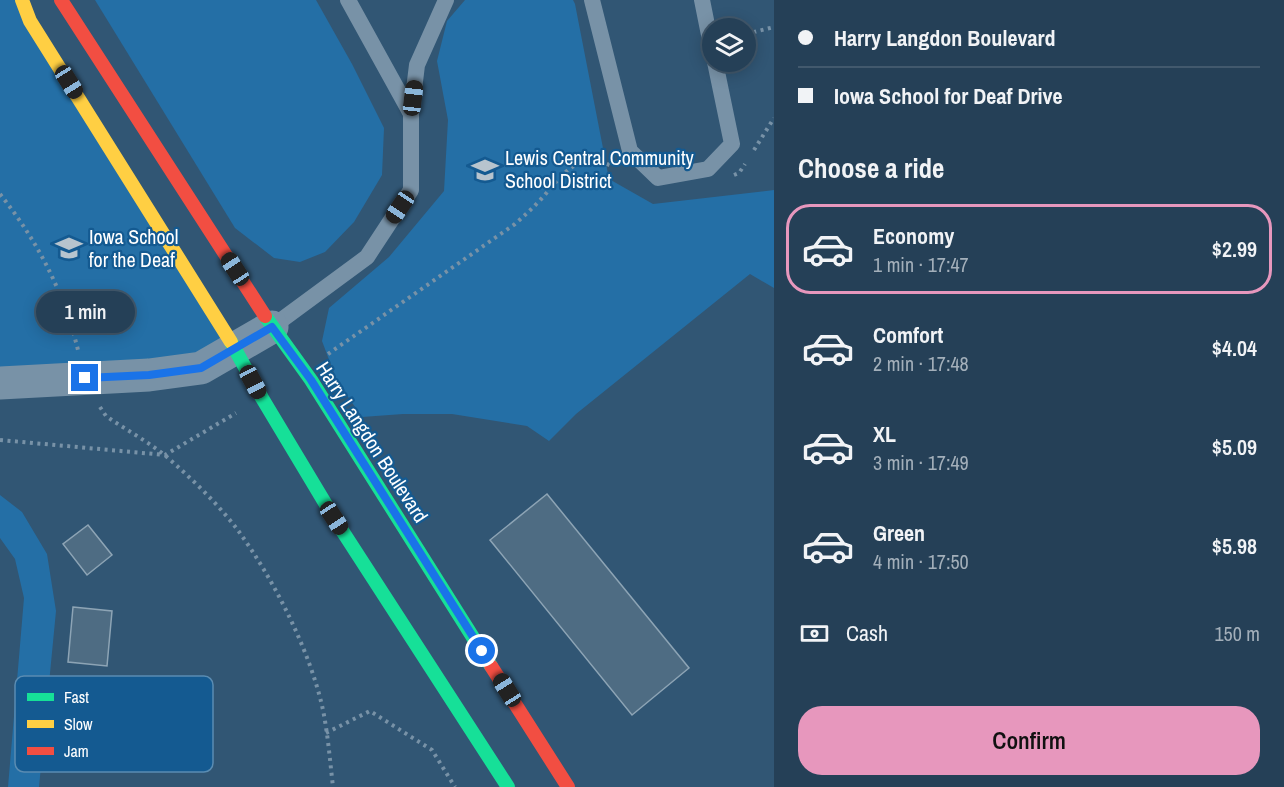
<!DOCTYPE html>
<html lang="en">
<head>
<meta charset="utf-8">
<style>
	body { margin:0; font-family:"Archivo Narrow",sans-serif; background:#2d475d; color:#f1f3f6; height:100vh; display:flex; flex-direction:column; font-size:22px; white-space:nowrap }
	* { box-sizing:border-box; margin:0 }
	p { font-size:20px; color:#a3afba }
	.icon { flex:none; width:33px; height:33px; fill:none; stroke:currentColor; stroke-width:2; stroke-linecap:round; stroke-linejoin:round }
	.map { position:relative; flex:1; overflow:hidden }
	.details { display:flex; flex-direction:column; background:#254057; width:510px }
	.details>* { flex:none }
	.hud { display:grid; align-content:center; height:132px; padding:0 24px; background:#254057 }
	.tools { position:absolute; left:702px; top:18px; display:grid; gap:12px }
	.tools a { display:grid; place-items:center; width:54px; height:54px; border-radius:50%; background:#254057; box-shadow:0 3px 15px #0003,0 0 0 2px #42596d; font-size:30px }
	.end { position:absolute; width:27px; height:27px; margin:-14px; border:8px solid #1a73e8; background:#fff; box-shadow:0 0 0 3px #fff }
	.from { border-radius:50% }
	.bubble { position:absolute; height:42px; border-radius:21px; background:#254057; box-shadow:0 3px 15px #0003,0 0 0 2px #42596d; font-size:20px; font-weight:600; line-height:42px; text-align:center }
	.car { position:absolute; width:18px; height:36px; margin:-18px -9px; border-radius:8px; box-shadow:0 0 4px 2px #0007; background:linear-gradient(#222 24%,#8ab4d8 0 40%,#222 0 76%,#8ab4d8 0 86%,#222 0) }
	.hud b { display:flex; align-items:center; gap:21px; height:57px; font-size:22px }
	.hud b+b { border-top:2px solid #42596d }
	.hud i { width:15px; height:15px; background:#f1f3f6 }
	ul { padding:0; list-style:none }
	li { display:flex; align-items:center; gap:18px; height:90px; margin:0 12px 9px; padding:0 12px; border:3px solid transparent; border-radius:24px }
	li div { flex:1 }
	li b { display:block; font-size:22px }
	li em { font-style:normal; font-weight:600 }
	li.on { border-color:#e797bd }
	li>.icon { width:54px; height:54px; stroke-width:1.5 }
	h2 { padding:0 24px; font-size:27px; line-height:72px }
	.pay { display:flex; align-items:center; gap:15px; height:66px; padding:0 24px; font-size:22px }
	.pay p { margin-inline-start:auto }
	.primary-button { display:flex; gap:12px; margin-top:auto; padding:12px 24px }
	.primary-button a { flex:1; height:69px; border-radius:24px; background:#e797bd; color:#111; font-size:24px; font-weight:600; line-height:69px; text-align:center }
	main { display:flex; flex:1; min-height:0 }
	.map>svg:first-child { display:block }
	.green { fill:#246fa6 }
	.building { fill:#4e6c83; stroke:#8da4b5; stroke-width:1.5 }
	.lines { fill:none; stroke-linecap:round; stroke-linejoin:round }
	.path { stroke:#7892a7; stroke-width:4; stroke-dasharray:3 4.5; stroke-linecap:butt }
	.lane { stroke:#7892a7; stroke-width:16 }
	.street { stroke:#7892a7; stroke-width:33 }
	.fast { stroke:#16e098; stroke-width:14 }
	.slow { stroke:#ffcf43; stroke-width:14 }
	.jam { stroke:#f24e42; stroke-width:14 }
	.route { stroke:#1a73e8; stroke-width:8 }
	.labels { text-anchor:middle; stroke-width:4.5; stroke-linejoin:round; paint-order:stroke }
	.poi-label { font-size:20px; fill:#fff; stroke:#145a91; text-anchor:start }
	.street-label { font-size:20px; fill:#fff; stroke:#145a91 }
	.key { fill:#145a91; stroke:#5a8cb2; stroke-width:1.5 }
	.key-label { font-size:16px; fill:#fff }
</style>
</head>
<body>
<main>
<div class="map">
<svg width="774" height="787" viewBox="0 0 774 787">
	<rect width="100%" height="100%" fill="#315674"/>
	<g class="green">
		<path d="M0 0H17L236 350 0 383Z"/>
		<path d="M95 0H316L352 64 384 128 382 175 354 222 325 252 300 262 274 258 235 228Z"/>
		<path d="M465 0H573L575 4 609 179 653 204 774 190V288L750 274 576 414 549 441 527 426 452 414H403L362 417 337 381 322 341 329 308 389 257 444 191 448 120 437 61 447 21Z"/>
		<path d="M0 495 22 512 47 554 56 611 39 787H8L24 598 15 559 0 538Z"/>
	</g>
	<g class="building">
		<path d="M547 494 689 668 632 715 490 540Z"/>
		<path d="M88 525 112 555 87 575 63 544Z"/>
		<path d="M73 607 112 611 107 666 68 662Z"/>
	</g>
	<g class="lines">
		<g class="path">
			<path d="M746 34 774 27"/>
			<path d="M754 150 774 118"/>
			<path d="M734 175 739 173 745 164"/>
			<path d="M0 194C38 242 63 290 78 350"/>
			<path d="M328 354 515 224C525 215 534 207 543 197 562 175 580 148 613 167"/>
			<path d="M100 407 106 416C126 430 149 442 167 457 192 479 217 503 237 529 273 578 310 650 323 710 328 735 330 761 333 787"/>
			<path d="M0 440 165 455 236 413"/>
			<path d="M326 733 370 711 432 750 455 787"/>
		</g>
		<g class="lane">
			<path d="M592 0 630 151 658 178 708 169 732 144 715 62"/>
			<path d="M702 0 712 50"/>
			<path d="M411 114 417 65 446 0"/>
			<path d="M272 327 367 257 411 190V114L348 0"/>
		</g>
		<path class="street" d="M0 383 149 375 201 368 272 327"/>
		<g class="fast">
			<path d="M265 316 311 380 491 666"/>
			<path d="M231 342 262 398 334 518 508 787"/>
		</g>
		<path class="slow" d="M22 0 30 21 231 342"/>
		<g class="jam">
			<path d="M61 0 265 316"/>
			<path d="M491 666 568 787"/>
		</g>
	</g>
	<g class="lines">
		<path class="route" d="M85 378 149 375 201 368 272 327 311 380 482 651"/>
	</g>
	<defs>
		<symbol id="school-bare" viewBox="-9 -9 18 18"><path d="M0-5L7-2L0 1L-7-2ZM-4 1L0 2.5L4 1V4Q0 6-4 4Z" fill="#b7c4ce" stroke="#145a91" stroke-width="2.5" paint-order="stroke"/></symbol>
	</defs>
	<g fill-rule="evenodd">
		<use href="#school-bare" x="466" y="151" width="38" height="38"/>
		<use href="#school-bare" x="50" y="229" width="38" height="38"/>
	</g>
	<g class="labels">
		<g class="poi-label">
			<text x="505" y="165">Lewis Central Community<tspan x="505" dy="23">School District</tspan></text>
			<text x="89" y="244">Iowa School<tspan x="89" dy="23">for the Deaf</tspan></text>
		</g>
		<g class="street-label">
			<text transform="translate(372 442) rotate(57)" y="7">Harry Langdon Boulevard</text>
		</g>
	</g>
	<rect x="15" y="676" width="198" height="96" rx="9" class="key"/>
	<rect x="27" y="693" width="27" height="8" fill="#16e098"/>
	<rect x="27" y="720" width="27" height="8" fill="#ffcf43"/>
	<rect x="27" y="747" width="27" height="8" fill="#f24e42"/>
	<g class="key-label">
		<text x="64" y="703">Fast</text>
		<text x="64" y="730">Slow</text>
		<text x="64" y="757">Jam</text>
	</g>
</svg>
<div class="tools">
<a><svg class="icon" aria-label="layers" viewBox="0 0 24 24"><path d="M12 4l9 5-9 5-9-5zM3 14l9 5 9-5"/></svg></a>
</div>
<i class="end from" style="left:482px;top:651px"></i>
<i class="end" style="left:85px;top:378px"></i>
<div class="bubble" style="left:36px;top:291px;width:99px">1 min</div>
<i class="car" style="left:69px;top:82px;rotate:148deg"></i>
<i class="car" style="left:413px;top:98px;rotate:7deg"></i>
<i class="car" style="left:400px;top:207px;rotate:214deg"></i>
<i class="car" style="left:235px;top:269px;rotate:327deg"></i>
<i class="car" style="left:253px;top:382px;rotate:152deg"></i>
<i class="car" style="left:334px;top:518px;rotate:147deg"></i>
<i class="car" style="left:507px;top:690px;rotate:328deg"></i>
</div>
<section class="details">
<div class="hud">
<b><i class="from"></i>Harry Langdon Boulevard</b>
<b><i></i>Iowa School for Deaf Drive</b>
</div>
<h2>Choose a ride</h2>
<ul>
<li class="on"><svg class="icon" aria-label="car" viewBox="0 0 24 24"><path d="M5 17H2v-5l4-1 3-4h7l3 4 3 1v5h-3M9 17h6M6 11h13"/><circle cx="7" cy="17" r="2"/><circle cx="17" cy="17" r="2"/></svg><div><b>Economy</b><p>1 min · 17:47</p></div><em>$2.99</em></li>
<li><svg class="icon" aria-label="car" viewBox="0 0 24 24"><path d="M5 17H2v-5l4-1 3-4h7l3 4 3 1v5h-3M9 17h6M6 11h13"/><circle cx="7" cy="17" r="2"/><circle cx="17" cy="17" r="2"/></svg><div><b>Comfort</b><p>2 min · 17:48</p></div><em>$4.04</em></li>
<li><svg class="icon" aria-label="car" viewBox="0 0 24 24"><path d="M5 17H2v-5l4-1 3-4h7l3 4 3 1v5h-3M9 17h6M6 11h13"/><circle cx="7" cy="17" r="2"/><circle cx="17" cy="17" r="2"/></svg><div><b>XL</b><p>3 min · 17:49</p></div><em>$5.09</em></li>
<li><svg class="icon" aria-label="car" viewBox="0 0 24 24"><path d="M5 17H2v-5l4-1 3-4h7l3 4 3 1v5h-3M9 17h6M6 11h13"/><circle cx="7" cy="17" r="2"/><circle cx="17" cy="17" r="2"/></svg><div><b>Green</b><p>4 min · 17:50</p></div><em>$5.98</em></li>
</ul>
<div class="pay"><svg class="icon" aria-label="cash" viewBox="0 0 24 24"><path d="M3 7h18v10H3z"/><circle cx="12" cy="12" r="2"/></svg>Cash<p>150 m</p></div>
<div class="primary-button"><a>Confirm</a></div>
</section>
</main>
</body>
</html>
